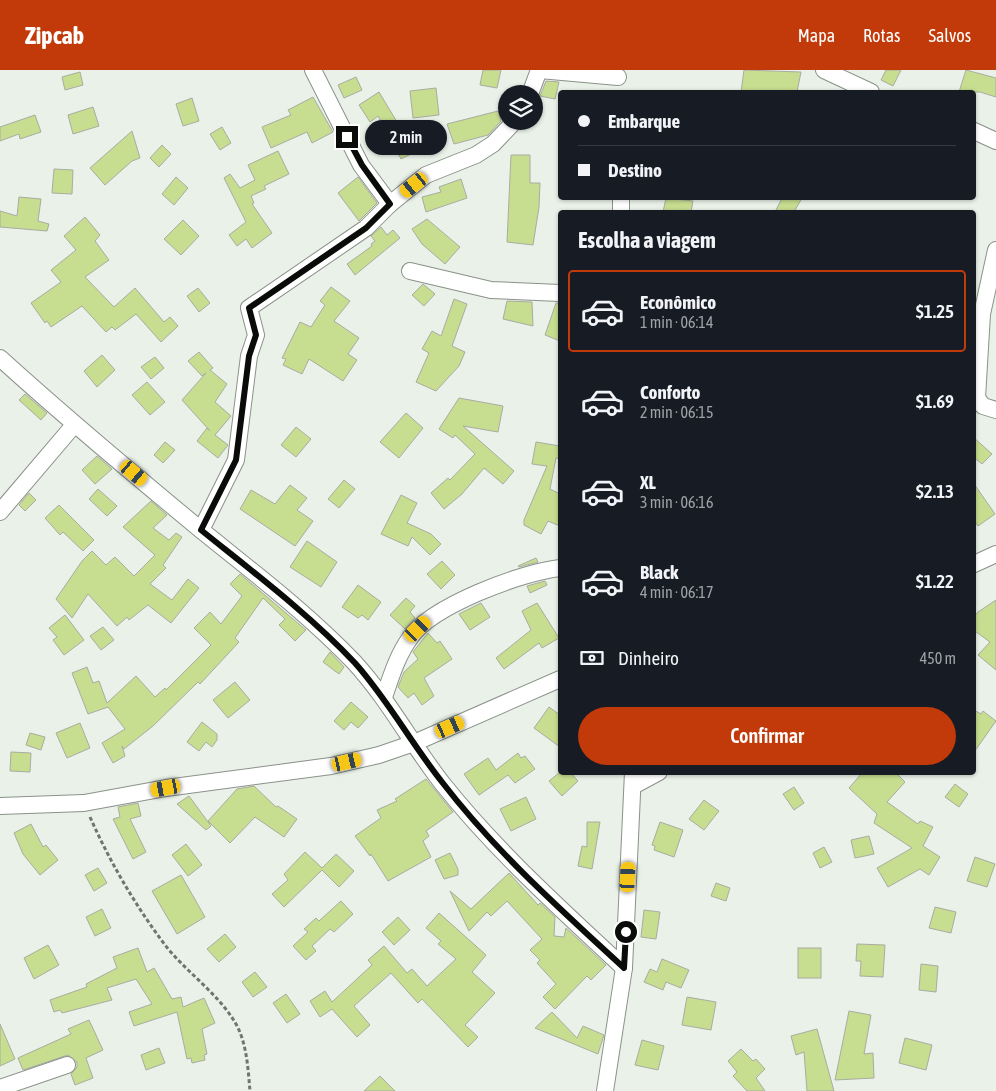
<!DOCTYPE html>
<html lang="pt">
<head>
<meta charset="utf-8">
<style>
	body { margin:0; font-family:"Asap Condensed",sans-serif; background:#20242c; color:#f1f3f6; height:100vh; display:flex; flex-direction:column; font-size:19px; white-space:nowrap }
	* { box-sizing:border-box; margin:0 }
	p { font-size:16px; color:#9ea1a6 }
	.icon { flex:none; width:28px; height:28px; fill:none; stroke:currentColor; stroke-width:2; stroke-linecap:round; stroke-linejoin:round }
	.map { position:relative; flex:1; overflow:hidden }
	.sheet { position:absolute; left:558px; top:140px; width:418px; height:565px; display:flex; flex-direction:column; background:#171b24; border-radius:5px; box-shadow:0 1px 4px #0004 }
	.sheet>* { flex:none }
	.hud { position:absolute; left:558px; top:20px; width:418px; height:110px; border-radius:5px; box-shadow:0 1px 4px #0004; display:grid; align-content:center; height:110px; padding:0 20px; background:#171b24 }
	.fabs { position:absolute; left:498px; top:15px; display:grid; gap:10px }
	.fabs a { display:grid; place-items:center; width:45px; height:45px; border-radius:50%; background:#171b24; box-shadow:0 1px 4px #0004; font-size:25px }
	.end { position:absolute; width:22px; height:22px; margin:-11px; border:6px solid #0a0c09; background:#fff; box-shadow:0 0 0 2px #fff }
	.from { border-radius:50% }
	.bubble { position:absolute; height:35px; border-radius:18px; background:#171b24; box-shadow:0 1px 4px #0004; font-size:16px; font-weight:600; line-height:35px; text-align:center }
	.car { position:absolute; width:15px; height:30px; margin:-15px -8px; border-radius:6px; box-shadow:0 0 4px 1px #0007; background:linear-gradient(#f5c518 24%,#345 0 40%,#f5c518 0 76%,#345 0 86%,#f5c518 0) }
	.hud b { display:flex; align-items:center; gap:18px; height:48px; font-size:19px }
	.hud b+b { border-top:1px solid #363941 }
	.hud i { width:12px; height:12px; background:#f1f3f6 }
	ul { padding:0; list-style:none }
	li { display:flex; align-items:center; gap:15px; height:82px; margin:0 10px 8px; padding:0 10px; border:2px solid transparent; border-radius:5px }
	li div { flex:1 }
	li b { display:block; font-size:19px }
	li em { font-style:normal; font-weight:600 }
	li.current { border-color:#c23a09 }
	li>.icon { width:45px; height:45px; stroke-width:1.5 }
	h2 { padding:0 20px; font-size:22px; line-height:60px }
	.pay { display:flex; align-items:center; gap:12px; height:55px; padding:0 20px; font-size:19px }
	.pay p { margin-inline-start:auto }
	.button { display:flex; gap:10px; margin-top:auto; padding:10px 20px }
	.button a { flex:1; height:58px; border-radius:30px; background:#c23a09; color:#fff; font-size:20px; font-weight:600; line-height:58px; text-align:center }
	header { display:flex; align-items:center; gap:30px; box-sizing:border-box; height:70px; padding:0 25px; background:#c23a09; color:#fff }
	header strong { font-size:24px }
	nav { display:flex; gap:28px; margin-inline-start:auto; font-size:18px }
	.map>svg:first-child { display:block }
	.building { fill:#c7dd8f; stroke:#a9aca2 }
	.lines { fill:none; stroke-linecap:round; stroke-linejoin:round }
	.minor-casing { stroke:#8a9289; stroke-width:18 }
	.path { stroke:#70756f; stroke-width:3; stroke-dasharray:4 2.5; stroke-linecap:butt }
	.minor { stroke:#fff; stroke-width:16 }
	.route { stroke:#0a0c09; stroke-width:6 }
</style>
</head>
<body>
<header>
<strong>Zipcab</strong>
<nav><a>Mapa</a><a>Rotas</a><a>Salvos</a></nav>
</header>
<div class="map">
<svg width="996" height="1021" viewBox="0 0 996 1021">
	<rect width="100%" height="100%" fill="#e9f1e8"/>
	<g class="building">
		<path d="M483 0H501L497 18 480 15Z"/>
		<path d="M744 0 801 2 797 22H741Z"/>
		<path d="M886 0H901L893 16 881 10Z"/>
		<path d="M966 0 996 8V27L980 22H959Z"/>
		<path d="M80 2 83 15 65 20 62 7Z"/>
		<path d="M356 7 362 20 344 28 338 15Z"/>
		<path d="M546 11 559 12 555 29 540 26Z"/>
		<path d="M436 18 439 45 413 48 410 21Z"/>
		<path d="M379 22 415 82 401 89 378 46 370 52 359 35Z"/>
		<path d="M313 27 333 62 312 73 307 62 271 78 262 57 291 45 288 40Z"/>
		<path d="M192 28 199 51 183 56 176 34Z"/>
		<path d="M93 37 99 56 73 64 68 45Z"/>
		<path d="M498 41 501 51 488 65 454 74 447 54Z"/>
		<path d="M35 45 41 62 20 69 19 64 0 71V57Z"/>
		<path d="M222 57 231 73 220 80 210 64Z"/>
		<path d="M132 61 140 88 132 91 105 115 90 98Z"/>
		<path d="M162 75 171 84 159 97 150 88Z"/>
		<path d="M278 81 289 104 264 116 266 119 251 126 254 133 252 134 272 163 252 178 246 169 237 176 229 165 246 152 224 108 230 104 240 118 255 110 248 95Z"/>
		<path d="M511 85H530V113H540L539 137 533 175 507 172Z"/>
		<path d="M54 99 73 100 72 124 52 123Z"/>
		<path d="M176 107 188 118 174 135 162 124Z"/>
		<path d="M358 107 377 133 359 151 338 123Z"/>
		<path d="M461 109 467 128 426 142 422 127 441 122 439 117Z"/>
		<path d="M19 127 41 129 38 151 49 154 47 161 0 157V141L17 146Z"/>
		<path d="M666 128 693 131 691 142H663Z"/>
		<path d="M782 128H802L794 142H775Z"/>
		<path d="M85 147 100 165 95 171 109 190 85 207 114 237 135 218 164 252 170 247 178 256 161 272 136 244 115 260 112 257 106 262 82 236 51 257 47 251 45 253 31 233 61 212 51 200 76 180 64 166Z"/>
		<path d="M427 149 460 177 445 194 422 174 412 159Z"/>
		<path d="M183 150 199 166 181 185 164 169Z"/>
		<path d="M381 157 387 165 393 160 400 168 355 205 347 194 372 176 371 174 375 171 371 166Z"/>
		<path d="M423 214 435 224 424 236 412 225Z"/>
		<path d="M331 217 350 231 334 251 359 268 348 284 357 290 343 311 309 289 302 304 283 295 286 289 282 288 300 252 311 257 325 235 320 231Z"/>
		<path d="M198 218 210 233 199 242 187 226Z"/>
		<path d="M454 229 467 234 452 276 465 282 459 296 436 321 416 312 429 283 422 279 432 261 441 266Z"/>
		<path d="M507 231 532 232 533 256 503 249Z"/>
		<path d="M556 233H560V271L545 265Z"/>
		<path d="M199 282 213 298 210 300 227 314 215 332 231 346 215 365 228 375 218 388 197 371 207 358 210 361 182 330 206 303 202 306 188 291Z"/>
		<path d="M102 285 115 300 97 317 84 301Z"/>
		<path d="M155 287 164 298 151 309 141 297Z"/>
		<path d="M147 312 165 332 150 345 132 325Z"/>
		<path d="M25 324 47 343 41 350 19 330Z"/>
		<path d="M459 328 503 336 498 362 463 356 514 401 503 414 484 398 462 424 444 439 431 423 448 408 450 410 475 384 455 365 453 368 439 359Z"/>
		<path d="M406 343 423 358 399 388 380 372Z"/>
		<path d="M296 357 311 369 296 387 281 375Z"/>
		<path d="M972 366 992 384 982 394 972 386Z"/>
		<path d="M165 372 175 380 163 393 154 385Z"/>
		<path d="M536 372 560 376V389L556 388 550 419 560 424V456L548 451 541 464 524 455V450L547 396 532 394Z"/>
		<path d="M97 386 112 399 95 414 82 400Z"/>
		<path d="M344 410 355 419 339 438 328 429Z"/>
		<path d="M972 411 995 444 978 456 972 447Z"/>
		<path d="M290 415 307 428 297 440 313 451 295 476 240 439 251 420 275 434Z"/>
		<path d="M98 419 117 436 107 446 89 429Z"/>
		<path d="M29 423 36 430 25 441 19 435Z"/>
		<path d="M401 425 417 433 407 453 431 464 441 474 430 485 412 467 408 476 381 464Z"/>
		<path d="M151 431 167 445 153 458 169 470 176 463 182 467 163 495 166 498 150 514 172 530 188 509 199 518 171 553 148 535 129 550 127 547 117 556 88 524 72 548 56 529 82 491 92 481 106 495 115 487 134 506 155 485 123 457Z"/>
		<path d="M59 435 94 470 83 481 63 462 60 465 45 448Z"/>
		<path d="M307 471 337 492 321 517 290 497Z"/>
		<path d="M536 488 538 492 519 497 518 496Z"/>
		<path d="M442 491 455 505 441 519 427 504Z"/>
		<path d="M240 504 306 560 295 571 279 555 285 549 263 528 235 568 239 572 200 614 198 612 153 656 124 679 122 676 125 686 113 693 102 673 125 659 108 637 88 644 72 603 87 597 93 613 99 611 107 633 136 606 155 627 165 618 166 620 211 575 194 558 210 542 221 554 242 526 230 514Z"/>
		<path d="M545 511 547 515 530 523 527 516Z"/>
		<path d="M358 515 381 532 368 550 362 545 358 548 342 537Z"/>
		<path d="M406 528 415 536 410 542 415 548 405 559 390 545Z"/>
		<path d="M996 530V600L978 585 990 572 972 559V550L978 542Z"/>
		<path d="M481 533 490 547 470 560 459 544Z"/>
		<path d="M537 533 559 568 542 578 539 573 504 599 496 588 531 560 522 541Z"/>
		<path d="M65 545 84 570 64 585 53 570 57 567 49 558Z"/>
		<path d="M103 557 114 570 101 580 90 566Z"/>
		<path d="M428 563 437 573 440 571 452 589 424 608 434 626 422 635 414 623 408 628 398 617 404 602 418 589 413 582Z"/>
		<path d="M330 582 344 597 339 604 323 592Z"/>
		<path d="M235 612 250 630 228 648 213 630Z"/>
		<path d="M351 632 368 647 358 658 351 652 344 660 334 651Z"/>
		<path d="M549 637 560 645V677L534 658Z"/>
		<path d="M972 639 981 644 983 641 996 651 972 685Z"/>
		<path d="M202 652 217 664V670L212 677 206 672 199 681 187 672Z"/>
		<path d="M80 653 90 678 67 688 56 663Z"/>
		<path d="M30 663 45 667 41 680 26 675Z"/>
		<path d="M11 682 31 683 30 702 10 701Z"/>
		<path d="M518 683 521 688 525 686 535 699 515 713 508 705 479 725 464 704 488 688 496 700Z"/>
		<path d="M560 702H570L578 711 562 726 549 711Z"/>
		<path d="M863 702H895L905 712 887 732 918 754 920 751 933 757 923 776 940 787 929 805 920 799 888 817 877 798 912 778 874 753 877 744 849 718Z"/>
		<path d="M426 709 453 742 426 761 429 766 423 771 431 787 388 811 371 784 370 786 355 766 381 748 377 740 397 731 395 729Z"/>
		<path d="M955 714 968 724 959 737 945 727Z"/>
		<path d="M254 716 276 737 278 736 297 749 284 767 255 747 230 773 208 751 237 719Z"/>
		<path d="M794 717 804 733 794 740 783 724Z"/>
		<path d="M189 726 211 756 206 760 177 734Z"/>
		<path d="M526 727 536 749 511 761 500 739Z"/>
		<path d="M704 730 719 741 704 760 689 749Z"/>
		<path d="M138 733 141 746 130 749 146 782 133 789 113 749 120 747 118 737Z"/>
		<path d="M587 752H600L592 799 578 796 582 776 587 777Z"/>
		<path d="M660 752 683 760 674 787 654 780 655 776 652 775Z"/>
		<path d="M31 754 43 777 46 775 58 790 40 805 23 784 14 763Z"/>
		<path d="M869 766 874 784 855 788 851 770Z"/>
		<path d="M186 774 202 795 188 806 172 785Z"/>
		<path d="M824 777 832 792 820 798 813 783Z"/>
		<path d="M305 782 322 798 336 784 354 801 339 817 322 800 284 837 272 824 288 810 284 804Z"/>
		<path d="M450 783 458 799V805L444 809 435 790Z"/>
		<path d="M975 787 995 794 987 817 967 811Z"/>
		<path d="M98 798 107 813 94 821 85 805Z"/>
		<path d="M509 803 538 835 540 833 555 847 554 866 564 867 566 858 606 895 591 910 587 906 555 939 543 927 556 914 537 893 540 890 530 880 542 869 507 831 491 846 487 842 469 861 450 821 471 839Z"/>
		<path d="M181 805 205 847 177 864 152 821Z"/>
		<path d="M716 813 730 818 726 831 711 826Z"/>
		<path d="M341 831 353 844 334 862 330 859 312 876 316 881 306 890 293 876 308 862 304 859 316 848 319 851Z"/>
		<path d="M935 837 956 842 951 863 929 858Z"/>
		<path d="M102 839 111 858 95 866 86 847Z"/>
		<path d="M644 840 660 842 656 869 641 867Z"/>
		<path d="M439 843 486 885 472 902 495 923 465 955 478 967 468 977 422 929 418 933 391 903 354 936 370 955 357 967 332 939 320 947 310 931 325 921 332 932 372 895 368 890 384 876 407 903 412 899 427 916 456 889 438 874 441 871 426 858Z"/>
		<path d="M398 847 410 860 394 875 382 862Z"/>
		<path d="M225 864 236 877 219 892 207 879Z"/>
		<path d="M857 874 885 875 883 907 860 906 861 891H856Z"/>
		<path d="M48 875 59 895 34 909 24 888Z"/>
		<path d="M138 878 147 902 154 898 172 929 181 927 183 937 204 928 215 953 202 959 207 984 204 985 205 990 192 993 191 988 187 989 177 942 134 956 129 942 152 934 136 909 107 918 112 930 62 943 60 940 54 942 50 930 87 917 86 914 117 898 113 887Z"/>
		<rect x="798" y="878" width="23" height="30"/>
		<path d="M662 889 689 900 681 918 666 912 663 920 644 912 650 899 657 902Z"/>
		<path d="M921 894 938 896 936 922 919 920Z"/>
		<path d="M255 902 267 917 253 927 242 912Z"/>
		<path d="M286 924 300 944 287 953 273 933Z"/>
		<path d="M687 927 716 932 711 960 682 955Z"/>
		<path d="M849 941 871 945 864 984 873 983 874 1008 835 1010Z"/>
		<path d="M552 942 577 968 583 956 604 965 598 984 535 958Z"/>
		<path d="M89 950 103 980 86 988 93 1008 75 1015 71 1004 77 997V992L68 985 23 1000 18 988 71 964 68 959Z"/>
		<path d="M0 954 15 989 0 996Z"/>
		<path d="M817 959 834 1021H807L804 982 796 985 791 966Z"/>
		<path d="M905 968 932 975 926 1000 899 993Z"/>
		<path d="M642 970 664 976 658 1000 635 995Z"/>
		<path d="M159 978 165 993 146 1000 141 985Z"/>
		<path d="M741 979 753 991 756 989 765 999 756 1008 765 1021H747L733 1006 737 1002 728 991Z"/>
		<path d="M380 1006 395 1021H364Z"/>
	</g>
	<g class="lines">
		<defs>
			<g id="minor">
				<path d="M313 0 361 95 390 134"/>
				<path d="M540 0 618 7"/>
				<path d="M824 0 871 22"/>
				<path d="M530 24 539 0"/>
				<path d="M972 60 996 71"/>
				<path d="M621 128V142"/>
				<path d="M996 180 982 244 977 328 983 336 996 340"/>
				<path d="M410 201 491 220 560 223"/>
				<path d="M0 288C65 347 133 404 201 460 253 502 307 543 354 592 388 629 411 673 442 713 496 781 561 839 624 898"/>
				<path d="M0 442 74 355"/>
				<path d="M201 460 236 390 249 286 256 265 249 238 366 158 390 134 426 105 476 85 493 74 515 51"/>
				<path d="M972 495 996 484"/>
				<path d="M384 627C391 607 397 586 410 568 431 536 522 502 560 498"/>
				<path d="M633 716 659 702"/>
				<path d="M0 736 84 733 166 718 331 696 379 685 414 673 560 609"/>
				<path d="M0 1018 67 995"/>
				<path d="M605 1021 624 898 633 702"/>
			</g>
		</defs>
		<use href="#minor" class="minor-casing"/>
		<path class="path" d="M90 747C110 792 135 835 165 875 186 902 219 924 236 954 247 974 248 999 250 1021"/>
		<use href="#minor" class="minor"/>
	</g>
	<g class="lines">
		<path class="route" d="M347 67 362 95 390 134 366 158 249 238 256 265 249 286 236 390 201 460C253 502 309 544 355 593 388 630 411 673 442 712 495 781 560 839 624 898L626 862"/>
	</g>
</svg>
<div class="fabs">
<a><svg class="icon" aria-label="layers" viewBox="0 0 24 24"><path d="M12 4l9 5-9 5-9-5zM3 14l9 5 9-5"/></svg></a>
</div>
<i class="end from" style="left:626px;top:862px"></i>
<i class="end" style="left:347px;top:67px"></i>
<div class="bubble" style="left:365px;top:50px;width:82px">2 min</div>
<i class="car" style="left:414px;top:115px;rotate:231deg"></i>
<i class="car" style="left:134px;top:403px;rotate:130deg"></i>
<i class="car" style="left:418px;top:559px;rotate:46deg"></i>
<i class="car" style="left:450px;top:657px;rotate:66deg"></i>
<i class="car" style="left:347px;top:692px;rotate:77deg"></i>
<i class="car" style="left:166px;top:718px;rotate:260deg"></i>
<i class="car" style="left:628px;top:807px;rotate:3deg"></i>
<div class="hud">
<b><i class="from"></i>Embarque</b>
<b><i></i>Destino</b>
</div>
<section class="sheet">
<h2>Escolha a viagem</h2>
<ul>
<li class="current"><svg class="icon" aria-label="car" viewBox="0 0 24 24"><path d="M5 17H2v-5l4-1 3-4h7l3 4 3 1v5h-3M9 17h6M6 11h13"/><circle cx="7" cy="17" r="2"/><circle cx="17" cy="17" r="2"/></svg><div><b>Econômico</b><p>1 min · 06:14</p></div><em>$1.25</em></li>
<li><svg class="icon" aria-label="car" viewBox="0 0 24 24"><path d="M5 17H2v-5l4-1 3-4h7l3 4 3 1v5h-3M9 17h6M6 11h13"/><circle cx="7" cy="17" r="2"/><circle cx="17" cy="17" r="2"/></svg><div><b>Conforto</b><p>2 min · 06:15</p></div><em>$1.69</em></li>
<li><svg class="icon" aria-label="car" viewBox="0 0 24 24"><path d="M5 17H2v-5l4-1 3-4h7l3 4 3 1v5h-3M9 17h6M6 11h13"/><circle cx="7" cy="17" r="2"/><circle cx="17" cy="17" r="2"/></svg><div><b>XL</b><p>3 min · 06:16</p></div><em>$2.13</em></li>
<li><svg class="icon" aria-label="car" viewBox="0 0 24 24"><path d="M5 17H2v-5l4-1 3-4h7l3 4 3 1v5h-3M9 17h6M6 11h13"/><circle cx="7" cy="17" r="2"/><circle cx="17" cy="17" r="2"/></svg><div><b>Black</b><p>4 min · 06:17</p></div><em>$1.22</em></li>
</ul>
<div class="pay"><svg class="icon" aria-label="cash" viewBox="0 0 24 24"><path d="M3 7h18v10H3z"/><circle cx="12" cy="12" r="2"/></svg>Dinheiro<p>450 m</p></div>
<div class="button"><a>Confirmar</a></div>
</section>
</div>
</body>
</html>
